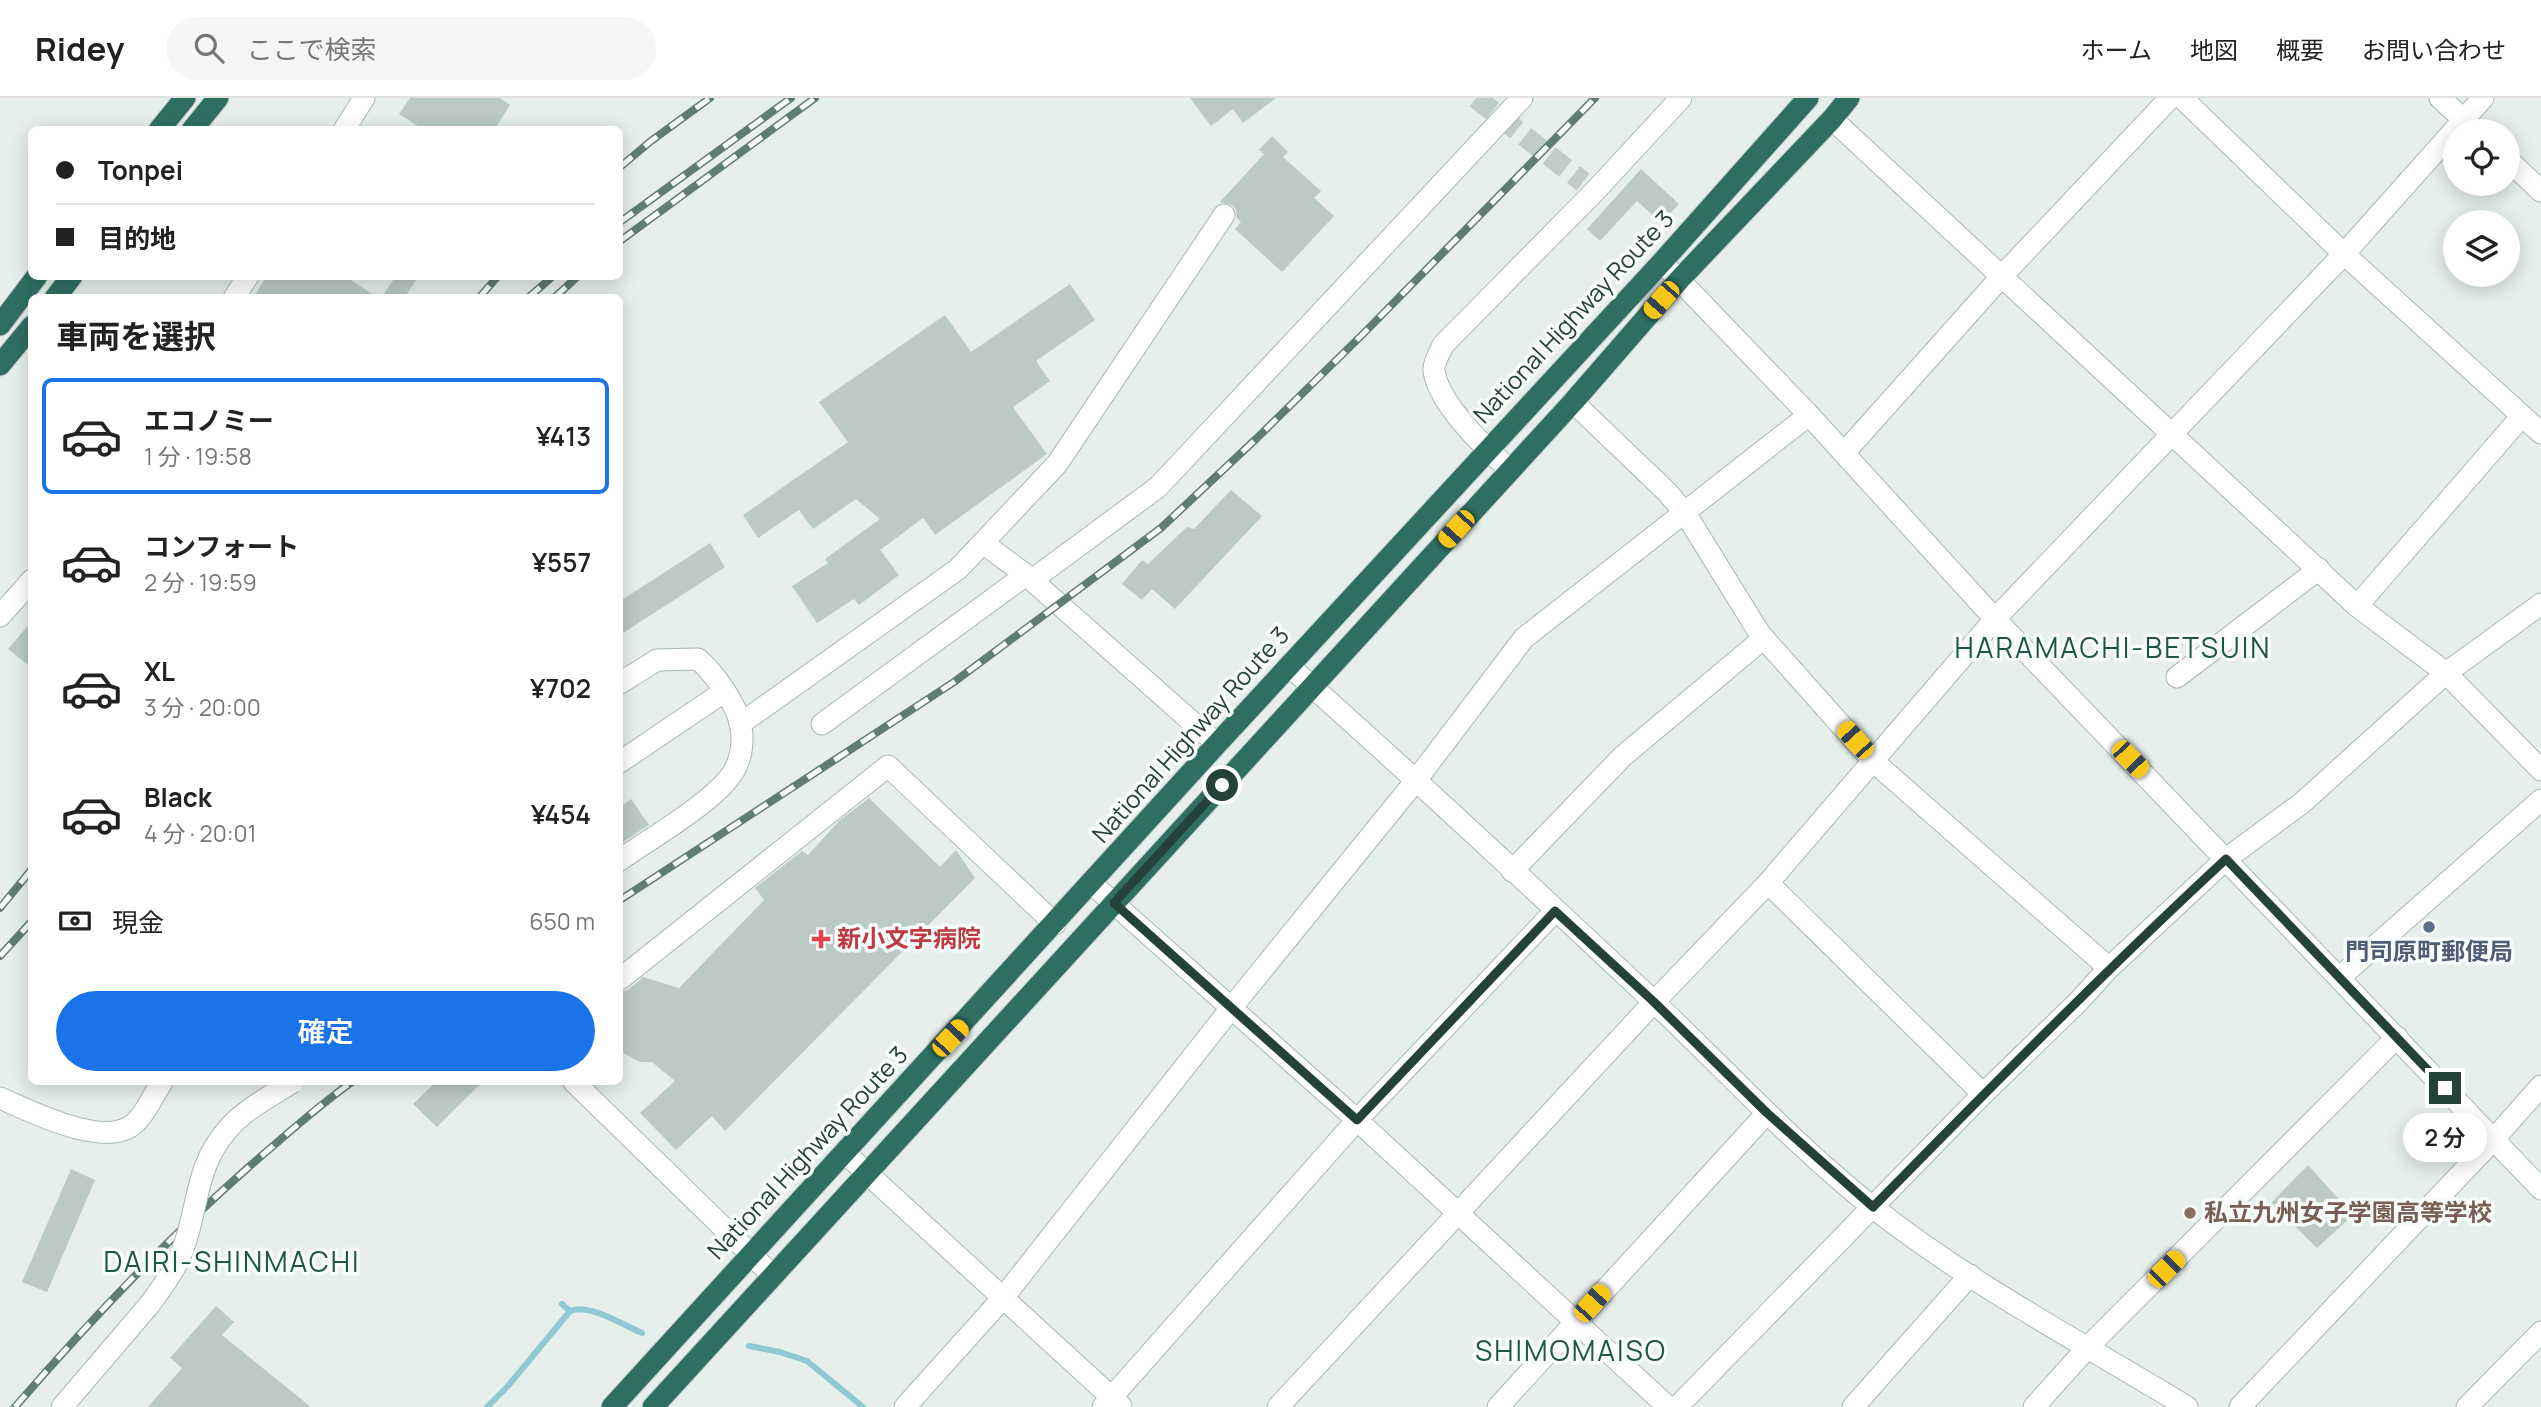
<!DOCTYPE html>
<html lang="ja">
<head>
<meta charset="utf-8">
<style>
	body { margin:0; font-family:Manrope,"Noto Sans JP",sans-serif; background:#f6f6f6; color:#222; height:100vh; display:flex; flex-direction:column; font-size:26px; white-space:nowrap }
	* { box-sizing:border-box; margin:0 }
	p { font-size:23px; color:#767676 }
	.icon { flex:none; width:38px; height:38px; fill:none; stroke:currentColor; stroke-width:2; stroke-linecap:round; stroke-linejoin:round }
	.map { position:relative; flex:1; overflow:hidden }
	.sheet { position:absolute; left:28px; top:196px; width:595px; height:791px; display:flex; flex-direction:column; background:#fff; border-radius:10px; box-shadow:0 4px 18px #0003 }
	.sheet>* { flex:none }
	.banner { position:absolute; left:28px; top:28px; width:595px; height:154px; border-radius:10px; box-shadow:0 4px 18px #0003; display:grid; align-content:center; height:154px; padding:0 28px; background:#fff }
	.tools { position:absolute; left:2443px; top:21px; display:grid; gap:14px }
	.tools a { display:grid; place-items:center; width:77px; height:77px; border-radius:50%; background:#fff; box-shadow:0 4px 18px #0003; font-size:35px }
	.end { position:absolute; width:32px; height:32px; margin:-16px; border:9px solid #24423a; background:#fff; box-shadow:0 0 0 4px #fff }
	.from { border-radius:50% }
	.bubble { position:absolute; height:49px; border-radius:24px; background:#fff; box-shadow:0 4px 18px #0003; font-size:23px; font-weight:600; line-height:49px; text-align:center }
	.car { position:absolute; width:21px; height:42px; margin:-21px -10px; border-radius:9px; box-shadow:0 0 5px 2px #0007; background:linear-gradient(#f5c518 24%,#345 0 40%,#f5c518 0 76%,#345 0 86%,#f5c518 0) }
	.banner b { display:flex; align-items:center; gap:24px; height:66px; font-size:26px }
	.banner b+b { border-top:2px solid #e0e0e0 }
	.banner i { width:18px; height:18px; background:#222 }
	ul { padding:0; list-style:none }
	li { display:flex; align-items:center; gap:21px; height:116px; margin:0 14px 10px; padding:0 14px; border:4px solid transparent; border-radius:10px }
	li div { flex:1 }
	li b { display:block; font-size:26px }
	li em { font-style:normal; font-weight:600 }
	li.current { border-color:#1a73e8 }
	li>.icon { width:63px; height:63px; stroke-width:1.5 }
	h2 { padding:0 28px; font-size:32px; line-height:84px }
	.pay { display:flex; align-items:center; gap:18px; height:77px; padding:0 28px; font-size:26px }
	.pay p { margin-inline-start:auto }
	.action { display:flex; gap:14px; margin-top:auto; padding:14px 28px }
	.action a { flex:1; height:80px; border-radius:42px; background:#1a73e8; color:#fff; font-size:28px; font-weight:600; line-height:80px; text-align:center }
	header { display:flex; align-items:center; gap:42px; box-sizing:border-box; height:98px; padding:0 35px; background:#fff; border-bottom:2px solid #e0e0e0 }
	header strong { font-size:33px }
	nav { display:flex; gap:38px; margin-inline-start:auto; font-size:24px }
	.search { width:490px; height:63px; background:#f6f6f6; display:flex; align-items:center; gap:18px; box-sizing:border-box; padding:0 24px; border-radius:38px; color:#767676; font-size:26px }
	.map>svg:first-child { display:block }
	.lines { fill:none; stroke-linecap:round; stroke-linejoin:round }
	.stream { stroke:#8ec9d4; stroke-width:6 }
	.building { fill:#bbcac4 }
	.minor-tunnel { stroke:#bfccc8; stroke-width:21; stroke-dasharray:21 10; stroke-linecap:butt }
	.minor-casing { stroke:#a8b8b2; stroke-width:23 }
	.highway-casing { stroke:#c2cac8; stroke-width:23 }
	.minor { stroke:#fff; stroke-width:21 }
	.highway { stroke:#2f6f62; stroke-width:21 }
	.rail-casing { stroke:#5f7d75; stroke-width:8 }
	.rail { stroke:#f7fbf9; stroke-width:5; stroke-dasharray:16; stroke-linecap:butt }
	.minor-bridge-casing { stroke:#a8b8b2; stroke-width:23; stroke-linecap:butt }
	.minor-bridge { stroke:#fff; stroke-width:21 }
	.route { stroke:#24423a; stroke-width:9 }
	.service-dot { fill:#5c6f8a; stroke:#f7fbf9; stroke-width:2.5 }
	.health-dot { fill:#e0444e; stroke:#f7fbf9; stroke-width:2.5 }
	.education-dot { fill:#8d6e63; stroke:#f7fbf9; stroke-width:2.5 }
	.labels { text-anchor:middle; stroke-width:7; stroke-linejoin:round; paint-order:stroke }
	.street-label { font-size:24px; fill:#24423a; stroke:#f7fbf9 }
	.health-label { font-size:24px; font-weight:bold; fill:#be3a42; stroke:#f7fbf9; text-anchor:start }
	.service-label { font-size:24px; font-weight:bold; fill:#4e5e75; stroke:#f7fbf9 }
	.education-label { font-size:24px; font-weight:bold; fill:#785e54; stroke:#f7fbf9; text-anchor:start }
	.quarter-label { font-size:28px; letter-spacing:2px; fill:#1f5548; stroke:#f7fbf9 }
</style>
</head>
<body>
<header>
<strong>Ridey</strong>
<div class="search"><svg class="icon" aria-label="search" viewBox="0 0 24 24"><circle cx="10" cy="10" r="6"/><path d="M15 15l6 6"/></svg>ここで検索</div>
<nav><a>ホーム</a><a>地図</a><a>概要</a><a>お問い合わせ</a></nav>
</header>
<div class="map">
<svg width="2541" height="1309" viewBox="0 0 2541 1309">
	<rect width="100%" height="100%" fill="#e6efeb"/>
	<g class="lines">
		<g class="stream">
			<path d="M562 1206 570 1213"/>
			<path d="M570 1213C589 1205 623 1227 642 1235"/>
			<path d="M749 1248 780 1254 807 1263 863 1309"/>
			<path d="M487 1309 508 1288 570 1213"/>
		</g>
	</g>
	<g class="building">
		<path d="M410 0H500L510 7 494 32H424L399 16Z"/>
		<path d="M1190 0H1276L1243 25 1233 11 1211 28Z"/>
		<path d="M1272 38 1288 54 1283 59 1321 93 1314 100 1334 118 1282 174 1235 131 1241 124 1237 120 1236 112 1232 107 1220 104 1264 56 1259 52Z"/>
		<path d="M1641 71 1679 106 1661 125 1637 103 1600 143 1587 131Z"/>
		<path d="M267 178H345L378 200H253Z"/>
		<path d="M396 178H419L404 200H381Z"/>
		<path d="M1070 186 1095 222 1036 263 1050 283 1013 309 1047 356 935 437 923 420 880 452 899 477 859 507 854 501 817 525 792 488 828 465 825 461 880 421 856 401 813 431 799 412 758 440 743 417 848 344 819 304 945 217 971 254Z"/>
		<path d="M1231 392 1262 418 1175 511 1152 491 1142 502 1122 486 1142 462 1148 466 1187 429 1194 431Z"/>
		<path d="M710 445 725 469 620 537V503Z"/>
		<path d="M32 523V570L8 551Z"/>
		<path d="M869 700 940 769 956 752 975 780 725 1033 712 1018 676 1052 640 1015 675 983 652 964H640L620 953V894L628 892 643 879 679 890 764 802 755 790 802 753 808 757 839 723Z"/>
		<path d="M631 701 649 727 620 746V709Z"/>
		<path d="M436 984H482L437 1029 413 1006Z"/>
		<path d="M2308 1067 2353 1117 2317 1150 2271 1105Z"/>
		<path d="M71 1071 95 1082 47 1194 22 1184Z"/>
		<path d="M216 1208 234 1224 222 1237 311 1309H148L182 1270 170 1260Z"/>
	</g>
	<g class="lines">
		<path class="minor-tunnel" d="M1476 0 1583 84"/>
		<defs>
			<g id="minor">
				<path d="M2182 0 2344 156 2541 335"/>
				<path d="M2440 0 2476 33"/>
				<path d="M1832 21 2357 508 2522 318"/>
				<path d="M344 32 364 0"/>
				<path d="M2508 62 2541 93"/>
				<path d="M1662 164 1809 317 1995 521 2541 1091"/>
				<path d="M234 200 248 178"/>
				<path d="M1573 304 1667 394 1685 415 1760 536 1873 663 2109 870"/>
				<path d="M1844 355 2002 178 2170 0"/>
				<path d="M1510 372C1485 350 1439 306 1434 273 1433 265 1440 255 1443 247L1595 93 1681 0"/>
				<path d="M983 445 1026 477"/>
				<path d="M1032 482 1158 389 1522 0"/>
				<path d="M2357 508 2446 575 2541 672"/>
				<path d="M0 518 32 482"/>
				<path d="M1289 568C1412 677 1532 789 1652 902 1726 972 1795 1048 1875 1111 1972 1187 2082 1245 2187 1309"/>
				<path d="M2177 579 2319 471"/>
				<path d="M620 585 657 562 698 561C713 574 721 587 731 603 743 623 746 647 736 669 722 700 649 741 620 762"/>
				<path d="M740 626 958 471 1057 366 1224 117"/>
				<path d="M822 626 1026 477 1217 646"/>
				<path d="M620 664 725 593"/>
				<path d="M1512 773 1623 658 1764 540"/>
				<path d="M1091 785 1357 1022 1668 1309"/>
				<path d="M1768 785 1983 996"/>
				<path d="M2340 879 2541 702"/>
				<path d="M620 881 888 668 1055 826"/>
				<path d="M574 984 772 1177"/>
				<path d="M0 1000C30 1013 106 1052 135 1025 146 1015 154 996 162 984"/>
				<path d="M844 1054 1121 1308"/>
				<path d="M62 1309 150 1206"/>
				<path d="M905 1309 1002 1201 1232 909 1417 681 1524 540 1809 317"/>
				<path d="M1103 1309 1357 1022 1555 813"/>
				<path d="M1278 1309 1654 904 1768 785 1995 521 2344 156 2483 0"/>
				<path d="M1498 1309 1767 1015"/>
				<path d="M1677 1309 1983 996 2077 905 2109 870 2226 761 2302 705 2446 575 2541 506"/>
				<path d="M1853 1309 1970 1177"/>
				<path d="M2034 1309 2088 1249 2397 939"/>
				<path d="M2240 1309 2494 1041 2541 988"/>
				<path d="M2467 1309 2541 1234"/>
			</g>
			<g id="highway">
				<path d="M159 32 185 0"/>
				<path d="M192 32 218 0"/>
				<path d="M55 200 72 178"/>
				<path d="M0 227 37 178"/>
				<path d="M0 267 32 228"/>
				<path d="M612 1309 1217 646 1662 164 1808 0"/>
				<path d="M653 1309 1573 304 1679 182 1832 21 1849 0"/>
			</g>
		</defs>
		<use href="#minor" class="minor-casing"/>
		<use href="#highway" class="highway-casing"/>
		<use href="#minor" class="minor"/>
		<use href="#highway" class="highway"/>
		<defs>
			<g id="rail">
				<path d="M620 69 651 43 710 0"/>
				<path d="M620 124 791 0"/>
				<path d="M620 143 815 0"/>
				<path d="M479 200 498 178"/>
				<path d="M528 200 553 178"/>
				<path d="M554 200 578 178"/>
				<path d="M620 802 954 584 1161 430 1256 341 1365 234 1595 0"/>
				<path d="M0 810 32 771"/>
				<path d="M0 858 32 823"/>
				<path d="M15 1309C93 1219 175 1132 266 1054 294 1030 322 1005 352 984"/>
			</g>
		</defs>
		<use href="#rail" class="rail-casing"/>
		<use href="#rail" class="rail"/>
		<defs>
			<path id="minor-bridge" d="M150 1206C163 1188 176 1171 183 1151 199 1108 195 1068 228 1031 245 1011 271 998 293 984"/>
		</defs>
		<use href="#minor-bridge" class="minor-bridge-casing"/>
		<use href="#minor-bridge" class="minor-bridge"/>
	</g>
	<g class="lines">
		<path class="route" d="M1222 687 1114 805 1357 1022 1555 813 1654 904 1767 1015 1873 1109C1989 991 2105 873 2226 761L2445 990"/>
	</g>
	<circle class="service-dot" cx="2429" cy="829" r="7"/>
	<path class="health-dot" d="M817.5 830.5h7v7h7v7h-7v7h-7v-7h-7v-7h7z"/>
	<circle class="education-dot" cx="2190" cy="1115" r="7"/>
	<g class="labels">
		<g class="street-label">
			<text transform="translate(1574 219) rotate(-47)" y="8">National Highway Route 3</text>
			<text transform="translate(1191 637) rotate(-48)" y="8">National Highway Route 3</text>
			<text transform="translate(808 1055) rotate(-47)" y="8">National Highway Route 3</text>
		</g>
		<g class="health-label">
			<text x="837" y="849">新小文字病院</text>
		</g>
		<g class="service-label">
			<text x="2429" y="862">門司原町郵便局</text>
		</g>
		<g class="education-label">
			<text x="2204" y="1123">私立九州女子学園高等学校</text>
		</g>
		<g class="quarter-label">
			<text x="2113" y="560">HARAMACHI-BETSUIN</text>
			<text x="232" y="1174">DAIRI-SHINMACHI</text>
			<text x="1571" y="1263">SHIMOMAISO</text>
		</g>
	</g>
</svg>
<div class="tools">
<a><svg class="icon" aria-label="locate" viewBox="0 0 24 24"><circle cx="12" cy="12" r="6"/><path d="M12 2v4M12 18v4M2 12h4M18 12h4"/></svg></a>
<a><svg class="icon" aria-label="layers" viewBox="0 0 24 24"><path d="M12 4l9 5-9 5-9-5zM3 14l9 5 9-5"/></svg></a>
</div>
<i class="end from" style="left:1222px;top:687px"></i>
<i class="end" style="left:2445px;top:990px"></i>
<div class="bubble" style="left:2403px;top:1015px;width:84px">2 分</div>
<i class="car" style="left:1661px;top:202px;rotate:221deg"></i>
<i class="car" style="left:1456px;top:431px;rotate:222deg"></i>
<i class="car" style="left:1855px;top:642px;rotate:318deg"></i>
<i class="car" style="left:2130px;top:661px;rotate:136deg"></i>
<i class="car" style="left:950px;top:940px;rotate:43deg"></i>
<i class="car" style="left:2166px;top:1171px;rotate:45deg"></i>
<i class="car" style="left:1592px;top:1205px;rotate:42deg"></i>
<div class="banner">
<b><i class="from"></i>Tonpei</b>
<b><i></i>目的地</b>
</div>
<section class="sheet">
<h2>車両を選択</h2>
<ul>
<li class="current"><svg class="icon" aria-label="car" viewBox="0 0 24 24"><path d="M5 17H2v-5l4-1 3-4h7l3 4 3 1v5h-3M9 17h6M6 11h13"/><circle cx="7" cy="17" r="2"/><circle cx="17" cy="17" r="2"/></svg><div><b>エコノミー</b><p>1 分 · 19:58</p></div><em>¥413</em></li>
<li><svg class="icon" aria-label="car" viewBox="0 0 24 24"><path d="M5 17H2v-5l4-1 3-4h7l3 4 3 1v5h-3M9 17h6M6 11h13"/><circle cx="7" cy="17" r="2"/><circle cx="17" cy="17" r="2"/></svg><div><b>コンフォート</b><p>2 分 · 19:59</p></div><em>¥557</em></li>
<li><svg class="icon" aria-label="car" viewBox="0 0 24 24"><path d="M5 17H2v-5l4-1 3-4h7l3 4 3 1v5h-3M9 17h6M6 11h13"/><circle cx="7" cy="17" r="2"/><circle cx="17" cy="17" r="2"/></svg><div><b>XL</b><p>3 分 · 20:00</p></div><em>¥702</em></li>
<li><svg class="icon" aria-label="car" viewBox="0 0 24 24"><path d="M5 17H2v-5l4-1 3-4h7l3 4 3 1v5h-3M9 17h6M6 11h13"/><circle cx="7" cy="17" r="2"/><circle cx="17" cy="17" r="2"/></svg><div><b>Black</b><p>4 分 · 20:01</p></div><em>¥454</em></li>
</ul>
<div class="pay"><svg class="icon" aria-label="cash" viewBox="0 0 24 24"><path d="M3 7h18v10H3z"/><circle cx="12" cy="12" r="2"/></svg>現金<p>650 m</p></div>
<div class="action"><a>確定</a></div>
</section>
</div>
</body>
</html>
